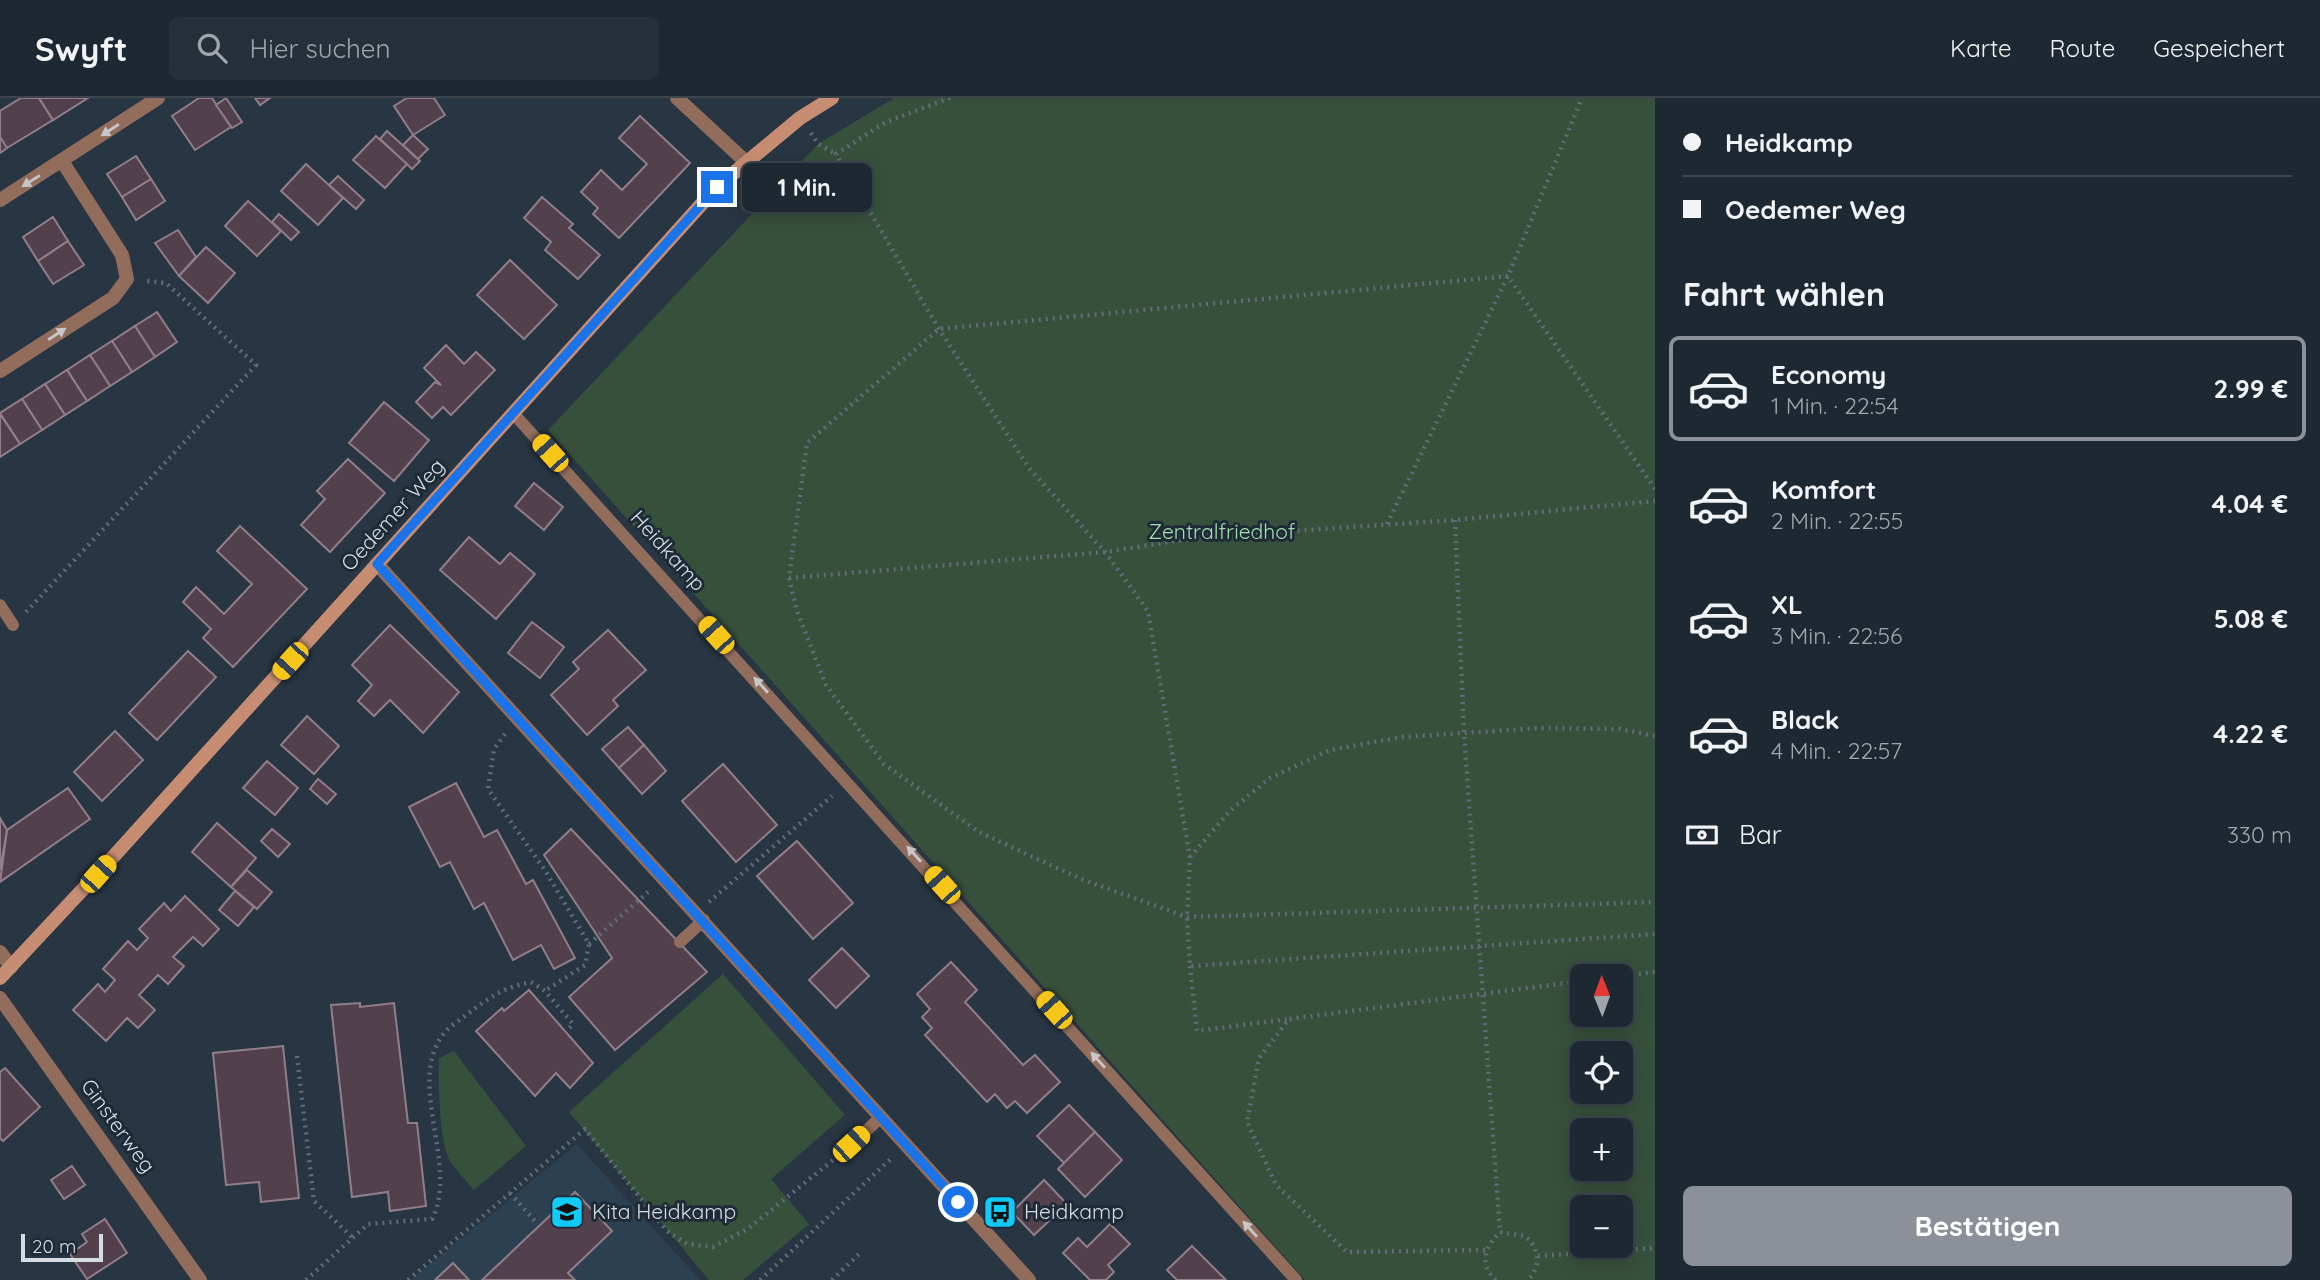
<!DOCTYPE html>
<html lang="de">
<head>
<meta charset="utf-8">
<style>
	body { margin:0; font-family:Quicksand,sans-serif; background:#26303a; color:#f1f3f6; height:100vh; display:flex; flex-direction:column; font-size:26px; white-space:nowrap }
	* { box-sizing:border-box; margin:0 }
	p { font-size:23px; color:#a1a6ac }
	.icon { flex:none; width:38px; height:38px; fill:none; stroke:currentColor; stroke-width:2; stroke-linecap:round; stroke-linejoin:round }
	.map { position:relative; flex:1; overflow:hidden }
	.details { display:flex; flex-direction:column; background:#1e2832; width:665px }
	.details>* { flex:none }
	.hud { display:grid; align-content:center; height:154px; padding:0 28px; background:#1e2832 }
	.needle { width:46px; rotate:359deg }
	.tools { position:absolute; left:1570px; top:866px; display:grid; gap:14px }
	.tools a { display:grid; place-items:center; width:63px; height:63px; border-radius:10px; background:#1e2832; box-shadow:0 4px 18px #0003,0 0 0 2px #3c444d; font-size:35px }
	.scale { position:absolute; left:21px; bottom:18px; width:82px; box-sizing:border-box; padding-left:7px; border:4px solid #d4dce4; border-top:0; font-size:19px; line-height:24px; white-space:nowrap; color:#d4dce4; -webkit-text-stroke:5px #1e2b37; paint-order:stroke }
	.end { position:absolute; width:32px; height:32px; margin:-16px; border:9px solid #1a73e8; background:#fff; box-shadow:0 0 0 4px #fff }
	.from { border-radius:50% }
	.bubble { position:absolute; height:49px; border-radius:10px; background:#1e2832; box-shadow:0 4px 18px #0003,0 0 0 2px #3c444d; font-size:23px; font-weight:700; line-height:49px; text-align:center }
	.car { position:absolute; width:21px; height:42px; margin:-21px -10px; border-radius:9px; box-shadow:0 0 5px 2px #0007; background:linear-gradient(#f5c518 24%,#345 0 40%,#f5c518 0 76%,#345 0 86%,#f5c518 0) }
	.hud b { display:flex; align-items:center; gap:24px; height:66px; font-size:26px }
	.hud b+b { border-top:2px solid #3c444d }
	.hud i { width:18px; height:18px; background:#f1f3f6 }
	ul { padding:0; list-style:none }
	li { display:flex; align-items:center; gap:21px; height:105px; margin:0 14px 10px; padding:0 14px; border:4px solid transparent; border-radius:10px }
	li div { flex:1 }
	li b { display:block; font-size:26px }
	li em { font-style:normal; font-weight:700 }
	li.on { border-color:#8c9099 }
	li>.icon { width:63px; height:63px; stroke-width:1.5 }
	h2 { padding:0 28px; font-size:32px; line-height:84px }
	.pay { display:flex; align-items:center; gap:18px; height:77px; padding:0 28px; font-size:26px }
	.pay p { margin-inline-start:auto }
	.button { display:flex; gap:14px; margin-top:auto; padding:14px 28px }
	.button a { flex:1; height:80px; border-radius:10px; background:#8c9099; color:#fff; font-size:28px; font-weight:700; line-height:80px; text-align:center }
	header { display:flex; align-items:center; gap:42px; box-sizing:border-box; height:98px; padding:0 35px; background:#1e2832; border-bottom:2px solid #3c444d }
	header strong { font-size:33px }
	nav { display:flex; gap:38px; margin-inline-start:auto; font-size:24px }
	.search { width:490px; height:63px; background:#26303a; display:flex; align-items:center; gap:18px; box-sizing:border-box; padding:0 24px; border-radius:10px; color:#a1a6ac; font-size:26px }
	main { display:flex; flex:1; min-height:0 }
	.map>svg:first-child { display:block }
	.built { fill:#2d4052 }
	.green { fill:#37503c; fill-rule:evenodd }
	.building { fill:#52414c; stroke:#927e8a; stroke-width:2 }
	.lines { fill:none; stroke-linecap:round; stroke-linejoin:round }
	.path { stroke:#606c77; stroke-width:4.5; stroke-dasharray:2 5; stroke-linecap:butt }
	.lane { stroke:#926d5c; stroke-width:12 }
	.street { stroke:#926d5c; stroke-width:14 }
	.secondary { stroke:#c78d72; stroke-width:14 }
	.oneway { fill:#c7c6c9 }
	.route { stroke:#1a73e8; stroke-width:9 }
	.labels { text-anchor:middle; stroke-width:6; stroke-linejoin:round; paint-order:stroke }
	.street-label { font-size:21px; fill:#d4dce4; stroke:#1e2b37 }
	.park-label { font-size:21px; fill:#a2deae; stroke:#1e2b37 }
	.poi-label { font-size:21px; fill:#d4dce4; stroke:#1e2b37; text-anchor:start }
</style>
</head>
<body>
<header>
<strong>Swyft</strong>
<div class="search"><svg class="icon" aria-label="search" viewBox="0 0 24 24"><circle cx="10" cy="10" r="6"/><path d="M15 15l6 6"/></svg>Hier suchen</div>
<nav><a>Karte</a><a>Route</a><a>Gespeichert</a></nav>
</header>
<main>
<div class="map">
<svg width="1655" height="1182" viewBox="0 0 1655 1182">
	<rect width="100%" height="100%" fill="#283542"/>
	<path class="built" d="M577 1046 700 1182H411Z"/>
	<g class="green">
		<path d="M894 0H1655V1182H1305L548 332 818 46ZM1620 878V917H1582V878ZM1582 956H1620V994H1582ZM1582 1032H1620V1071H1582ZM1582 1110H1620V1148H1582Z"/>
		<path d="M723 876 845 1017 771 1081 809 1126 743 1182H709L569 1014Z"/>
		<path d="M454 953 526 1048 474 1092C466 1083 457 1073 450 1063 439 1044 438 983 439 960Z"/>
	</g>
	<g class="building">
		<path d="M21 0H39L53 22 7 50 0 39V13Z"/>
		<path d="M39 0H88L53 22Z"/>
		<path d="M199 0H212L231 29 195 52 172 18Z"/>
		<path d="M226 0 242 24 232 30 216 7Z"/>
		<path d="M255 0H270L260 7Z"/>
		<path d="M407 0H434L445 17 413 37 394 8Z"/>
		<path d="M640 18 690 65 619 140 593 116 598 110 581 94 601 72 622 92 647 66 619 40Z"/>
		<path d="M387 33 420 63 412 71 380 41Z"/>
		<path d="M413 37 428 51 418 61 403 47Z"/>
		<path d="M376 38 407 66 385 90 353 62Z"/>
		<path d="M0 39 7 50 0 55Z"/>
		<path d="M136 58 151 81 122 99 107 76Z"/>
		<path d="M306 66 343 100 318 127 281 93Z"/>
		<path d="M338 78 364 102 356 111 329 87Z"/>
		<path d="M151 81 165 103 136 122 122 99Z"/>
		<path d="M542 99 573 126 569 130 600 157 578 181 545 152 551 144 524 120Z"/>
		<path d="M248 103 281 133 257 158 225 128Z"/>
		<path d="M279 116 299 134 291 142 272 124Z"/>
		<path d="M53 119 68 143 38 163 23 139Z"/>
		<path d="M178 132 196 159 179 178 155 145Z"/>
		<path d="M68 143 84 167 53 186 38 163Z"/>
		<path d="M206 149 235 175 208 205 179 178Z"/>
		<path d="M510 162 557 207 524 241 477 197Z"/>
		<path d="M157 214 177 244 155 259 135 228Z"/>
		<path d="M135 228 155 259 132 274 112 243Z"/>
		<path d="M112 243 132 274 110 288 90 257Z"/>
		<path d="M446 247 464 266 476 254 495 272 451 317 443 309 432 320 416 304 435 284 441 287 424 270Z"/>
		<path d="M90 257 110 288 87 303 67 272Z"/>
		<path d="M67 272 87 303 65 317 45 286Z"/>
		<path d="M45 286 65 317 42 332 22 301Z"/>
		<path d="M22 301 42 332 20 346 0 315Z"/>
		<path d="M384 304 429 342 394 383 349 345Z"/>
		<path d="M0 316 20 346 0 359Z"/>
		<path d="M348 361 385 395 330 454 301 427 325 401 317 393Z"/>
		<path d="M534 385 563 409 544 432 515 408Z"/>
		<path d="M240 428 307 491 233 569 203 540 211 531 183 504 196 489 224 516 252 486 217 453Z"/>
		<path d="M469 439 500 466 510 455 535 476 496 521 440 472Z"/>
		<path d="M532 524 564 549 540 580 508 555Z"/>
		<path d="M390 527 459 594 423 635 390 602 374 618 358 603 372 587 352 567Z"/>
		<path d="M608 532 646 572 613 602 618 608 587 637 551 597 579 571 573 564Z"/>
		<path d="M188 553 216 579 157 642 129 615Z"/>
		<path d="M307 618 339 648 314 676 281 647Z"/>
		<path d="M628 629 644 647 619 670 602 651Z"/>
		<path d="M115 633 143 662 102 703 74 674Z"/>
		<path d="M644 647 666 673 642 696 619 670Z"/>
		<path d="M267 663 298 690 275 717 243 690Z"/>
		<path d="M723 666 777 727 736 764 682 703Z"/>
		<path d="M318 681 336 696 327 706 310 691Z"/>
		<path d="M456 685 484 739 497 732 526 786 533 782 575 860 554 871 541 847 513 862 484 805 474 811 450 764 440 769 409 709Z"/>
		<path d="M68 690 90 721 0 784 7 732Z"/>
		<path d="M0 720 7 732 0 772Z"/>
		<path d="M217 725 256 760 231 789 192 754Z"/>
		<path d="M272 731 290 746 278 759 261 743Z"/>
		<path d="M571 731 707 874 615 952 569 899 612 860 544 757Z"/>
		<path d="M797 743 853 805 813 841 757 778Z"/>
		<path d="M247 772 272 794 257 811 231 789Z"/>
		<path d="M235 793 254 809 238 828 219 812Z"/>
		<path d="M185 798 219 831 203 848 193 839 173 859 184 868 168 886 158 877 139 897 155 912 138 930 127 920 106 943 73 912 98 886 105 894 115 882 103 871 128 843 137 852 148 840 139 831 164 805 171 813Z"/>
		<path d="M842 850 869 878 836 910 809 882Z"/>
		<path d="M951 864 977 892 965 904 1023 967 1035 957 1060 984 1027 1015 1015 1003 1007 1010 995 996 987 1004 925 937 932 930 922 919 930 911 917 896Z"/>
		<path d="M529 892 593 965 570 990 556 975 535 998 476 933 502 910 504 913Z"/>
		<path d="M360 905V909L394 905 408 1025H417L426 1108 390 1113 388 1094 352 1099 331 907Z"/>
		<path d="M283 948 299 1100 261 1104 259 1084 226 1087 213 955Z"/>
		<path d="M5 970 40 1009 3 1043 0 1040V974Z"/>
		<path d="M1069 1007 1095 1034 1064 1065 1037 1038Z"/>
		<path d="M1095 1034 1122 1062 1085 1099 1058 1071Z"/>
		<path d="M72 1068 85 1087 64 1101 51 1082Z"/>
		<path d="M1044 1082 1067 1106 1034 1137 1012 1114Z"/>
		<path d="M575 1094 612 1133 568 1175 575 1182H482Z"/>
		<path d="M105 1121 127 1155 87 1181 70 1156 87 1144 82 1136Z"/>
		<path d="M1110 1126 1130 1146 1108 1167 1114 1174 1106 1182H1090L1063 1155 1078 1140 1087 1149Z"/>
		<path d="M1192 1148 1226 1182H1177L1167 1172Z"/>
		<path d="M453 1165 469 1182H435Z"/>
	</g>
	<g class="lines">
		<g class="path">
			<path d="M950 0 886 24 836 56 939 231 1029 370 1105 454 1148 513 1190 760 1187 819 1190 868 1655 836"/>
			<path d="M811 35 818 46 836 56"/>
			<path d="M1655 391 1508 178 939 231 807 345 789 480 797 513 826 587 884 666 979 734 1081 781 1187 819 1655 804"/>
			<path d="M1455 422 1464 635 1500 1134"/>
			<path d="M1387 426 1508 178 1582 0"/>
			<path d="M789 480 1105 454 1202 439 1455 422 1655 403"/>
			<path d="M26 514 256 267 166 185 147 183"/>
			<path d="M505 636 494 651 488 691 546 774 589 846 585 867 545 893"/>
			<path d="M1190 759 1230 713 1270 680 1330 652 1402 639 1541 630 1620 631 1655 638"/>
			<path d="M709 804 832 698"/>
			<path d="M589 846 648 794"/>
			<path d="M1190 868 1197 933 1288 921"/>
			<path d="M1618 878 1655 874"/>
			<path d="M297 958 314 1103 353 1140"/>
			<path d="M510 1095 535 1123"/>
			<path d="M1485 1152 1347 1154 1276 1087 1247 1024 1259 960 1289 921 1582 883"/>
			<path d="M1538 1158 1655 1150"/>
			<path d="M306 1182 368 1126 432 1121C460 1067 404 983 445 934 450 928 459 923 466 917 490 899 502 890 531 884L545 893 573 926 566 934"/>
			<path d="M408 1182 585 1031 667 1133 687 1146 713 1149 749 1130 838 1058"/>
			<path d="M760 1182 893 1059"/>
			<path d="M832 1182 859 1156"/>
			<path d="M1496 1182C1478 1166 1485 1149 1500 1134L1525 1138C1540 1151 1541 1168 1528 1182"/>
		</g>
		<g class="lane">
			<path d="M513 315 1296 1182"/>
			<path d="M0 507 13 527"/>
			<path d="M680 844 704 822"/>
			<path d="M851 1047 881 1019"/>
		</g>
		<g class="street">
			<path d="M677 0 745 63"/>
			<path d="M0 102 158 0"/>
			<path d="M0 273 113 200 127 181 122 157 62 63"/>
			<path d="M377 466 1029 1182"/>
			<path d="M0 854 11 869"/>
			<path d="M0 900 200 1182"/>
		</g>
		<path class="secondary" d="M0 880 114 758 717 89 800 20 832 0"/>
	</g>
	<defs><path id="oneway-solid" d="M-6-.8H1V-3.2L6.5 0L1 3.2V.8H-6Z" transform="scale(1.75)"/></defs>
	<g class="oneway">
		<use href="#oneway-solid" transform="translate(110 32) rotate(147)"/>
		<use href="#oneway-solid" transform="translate(31 83) rotate(148)"/>
		<use href="#oneway-solid" transform="translate(57 236) rotate(-33)"/>
		<use href="#oneway-solid" transform="translate(761 587) rotate(-132)"/>
		<use href="#oneway-solid" transform="translate(914 756) rotate(-132)"/>
		<use href="#oneway-solid" transform="translate(1098 962) rotate(-132)"/>
		<use href="#oneway-solid" transform="translate(1250 1131) rotate(-132)"/>
	</g>
	<g class="lines">
		<path class="route" d="M717 89 377 466 958 1104"/>
	</g>
	<defs>
		<symbol id="school-square" viewBox="-11 -11 22 22"><rect x="-9" y="-9" width="18" height="18" rx="4" fill="#10cafa" stroke="#1e2b37"/><path d="M0-5L7-2L0 1L-7-2ZM-4 1L0 2.5L4 1V4Q0 6-4 4Z" fill="#111"/></symbol>
		<symbol id="bus-square" viewBox="-11 -11 22 22"><rect x="-9" y="-9" width="18" height="18" rx="4" fill="#10cafa" stroke="#1e2b37"/><path d="M-5-6H5V4H4V6H2V4H-2V6H-4V4H-5ZM-3.5-4V0h7V-4ZM-3.5 1.2v1.5H-2V1.2ZM2 1.2v1.5H3.5V1.2Z" fill="#111"/></symbol>
	</defs>
	<g fill-rule="evenodd">
		<use href="#school-square" x="548" y="1095" width="38" height="38"/>
		<use href="#bus-square" x="981" y="1095" width="38" height="38"/>
	</g>
	<g class="labels">
		<g class="street-label">
			<text transform="translate(393 417) rotate(-48)" y="7">Oedemer Weg</text>
			<text transform="translate(668 453) rotate(48)" y="7">Heidkamp</text>
			<text transform="translate(118 1028) rotate(54)" y="7">Ginsterweg</text>
		</g>
		<g class="park-label">
			<text x="1222" y="441">Zentralfriedhof</text>
		</g>
		<g class="poi-label">
			<text x="592" y="1121">Kita Heidkamp</text>
			<text x="1024" y="1121">Heidkamp</text>
		</g>
	</g>
</svg>
<div class="tools">
<a><svg class="needle" viewBox="-14 -14 28 28"><path d="M0-13l5 13h-10z" fill="#e53935"/><path d="M0 13l5-13h-10z" fill="#a1a6ac"/></svg></a>
<a><svg class="icon" aria-label="locate" viewBox="0 0 24 24"><circle cx="12" cy="12" r="6"/><path d="M12 2v4M12 18v4M2 12h4M18 12h4"/></svg></a>
<a>+</a>
<a>−</a>
</div>
<div class="scale">20 m</div>
<i class="end from" style="left:958px;top:1104px"></i>
<i class="end" style="left:717px;top:89px"></i>
<div class="bubble" style="left:742px;top:65px;width:130px">1 Min.</div>
<i class="car" style="left:550px;top:355px;rotate:318deg"></i>
<i class="car" style="left:716px;top:537px;rotate:318deg"></i>
<i class="car" style="left:290px;top:563px;rotate:222deg"></i>
<i class="car" style="left:98px;top:776px;rotate:42deg"></i>
<i class="car" style="left:942px;top:787px;rotate:318deg"></i>
<i class="car" style="left:1054px;top:912px;rotate:318deg"></i>
<i class="car" style="left:851px;top:1046px;rotate:47deg"></i>
</div>
<section class="details">
<div class="hud">
<b><i class="from"></i>Heidkamp</b>
<b><i></i>Oedemer Weg</b>
</div>
<h2>Fahrt wählen</h2>
<ul>
<li class="on"><svg class="icon" aria-label="car" viewBox="0 0 24 24"><path d="M5 17H2v-5l4-1 3-4h7l3 4 3 1v5h-3M9 17h6M6 11h13"/><circle cx="7" cy="17" r="2"/><circle cx="17" cy="17" r="2"/></svg><div><b>Economy</b><p>1 Min. · 22:54</p></div><em>2.99 €</em></li>
<li><svg class="icon" aria-label="car" viewBox="0 0 24 24"><path d="M5 17H2v-5l4-1 3-4h7l3 4 3 1v5h-3M9 17h6M6 11h13"/><circle cx="7" cy="17" r="2"/><circle cx="17" cy="17" r="2"/></svg><div><b>Komfort</b><p>2 Min. · 22:55</p></div><em>4.04 €</em></li>
<li><svg class="icon" aria-label="car" viewBox="0 0 24 24"><path d="M5 17H2v-5l4-1 3-4h7l3 4 3 1v5h-3M9 17h6M6 11h13"/><circle cx="7" cy="17" r="2"/><circle cx="17" cy="17" r="2"/></svg><div><b>XL</b><p>3 Min. · 22:56</p></div><em>5.08 €</em></li>
<li><svg class="icon" aria-label="car" viewBox="0 0 24 24"><path d="M5 17H2v-5l4-1 3-4h7l3 4 3 1v5h-3M9 17h6M6 11h13"/><circle cx="7" cy="17" r="2"/><circle cx="17" cy="17" r="2"/></svg><div><b>Black</b><p>4 Min. · 22:57</p></div><em>4.22 €</em></li>
</ul>
<div class="pay"><svg class="icon" aria-label="cash" viewBox="0 0 24 24"><path d="M3 7h18v10H3z"/><circle cx="12" cy="12" r="2"/></svg>Bar<p>330 m</p></div>
<div class="button"><a>Bestätigen</a></div>
</section>
</main>
</body>
</html>
